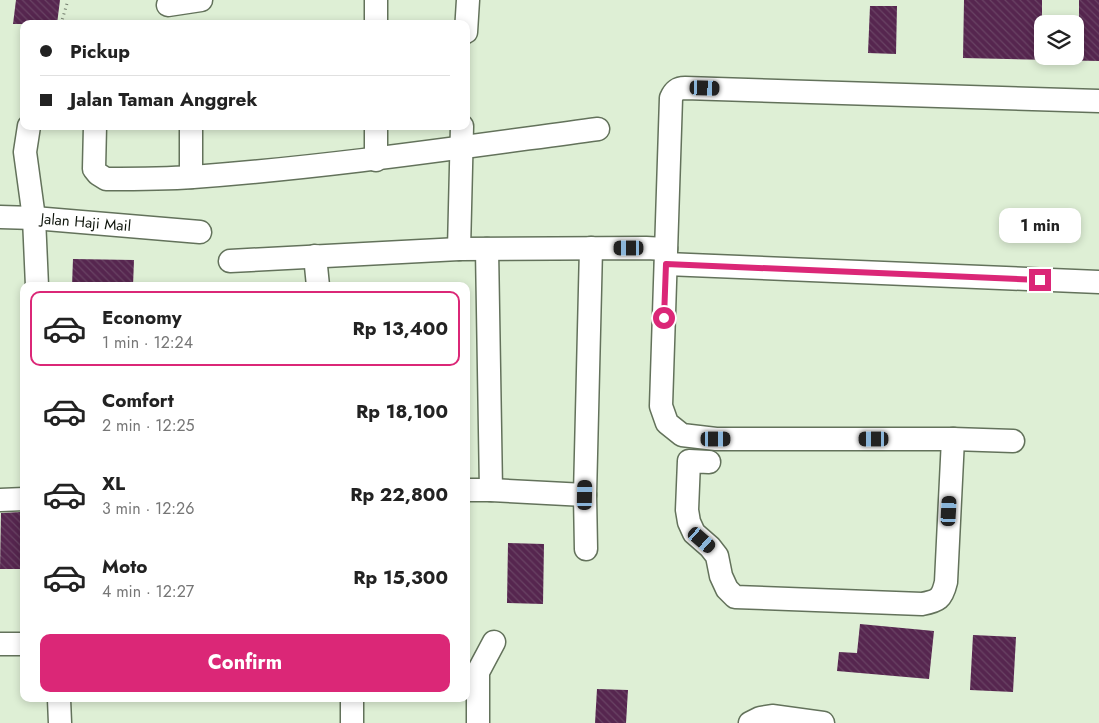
<!DOCTYPE html>
<html lang="en">
<head>
<meta charset="utf-8">
<style>
	body { margin:0; font-family:Jost,sans-serif; background:#f6f6f6; color:#222; height:100vh; display:flex; flex-direction:column; font-size:19px; white-space:nowrap }
	* { box-sizing:border-box; margin:0 }
	p { font-size:16px; color:#767676 }
	.icon { flex:none; width:28px; height:28px; fill:none; stroke:currentColor; stroke-width:2; stroke-linecap:round; stroke-linejoin:round }
	.map { position:relative; flex:1; overflow:hidden }
	.details { position:absolute; left:20px; top:282px; width:450px; height:420px; display:flex; flex-direction:column; background:#fff; border-radius:10px; box-shadow:0 2px 8px #0003 }
	.details>* { flex:none }
	.top-card { position:absolute; left:20px; top:20px; width:450px; height:110px; border-radius:10px; box-shadow:0 2px 8px #0003; display:grid; align-content:center; height:110px; padding:0 20px; background:#fff }
	.controls { position:absolute; left:1034px; top:15px; display:grid; gap:10px }
	.controls a { display:grid; place-items:center; width:50px; height:50px; border-radius:10px; background:#fff; box-shadow:0 2px 8px #0003; font-size:25px }
	.end { position:absolute; width:22px; height:22px; margin:-11px; border:6px solid #db2777; background:#fff; box-shadow:0 0 0 2px #fff }
	.from { border-radius:50% }
	.bubble { position:absolute; height:35px; border-radius:10px; background:#fff; box-shadow:0 2px 8px #0003; font-size:16px; font-weight:700; line-height:35px; text-align:center }
	.car { position:absolute; width:15px; height:30px; margin:-15px -8px; border-radius:6px; box-shadow:0 0 4px 1px #0007; background:linear-gradient(#222 24%,#8ab4d8 0 40%,#222 0 76%,#8ab4d8 0 86%,#222 0) }
	.top-card b { display:flex; align-items:center; gap:18px; height:48px; font-size:19px }
	.top-card b+b { border-top:1px solid #e0e0e0 }
	.top-card i { width:12px; height:12px; background:#222 }
	ul { padding:9px 0 0; list-style:none }
	li { display:flex; align-items:center; gap:15px; height:75px; margin:0 10px 8px; padding:0 10px; border:2px solid transparent; border-radius:10px }
	li div { flex:1 }
	li b { display:block; font-size:19px }
	li em { font-style:normal; font-weight:700 }
	li.selected { border-color:#db2777 }
	li>.icon { width:45px; height:45px; stroke-width:1.5 }
	.primary-button { display:flex; gap:10px; margin-top:auto; padding:10px 20px }
	.primary-button a { flex:1; height:58px; border-radius:10px; background:#db2777; color:#fff; font-size:20px; font-weight:700; line-height:58px; text-align:center }
	.map>svg:first-child { display:block }
	.building { fill:url(#building-back-hatch) }
	.lines { fill:none; stroke-linecap:round; stroke-linejoin:round }
	.minor-casing { stroke:#63725b; stroke-width:25 }
	.path { stroke:#747f6e; stroke-width:3; stroke-dasharray:1 4; stroke-linecap:butt }
	.minor { stroke:#fff; stroke-width:22 }
	.route { stroke:#db2777; stroke-width:6 }
	.labels { text-anchor:middle; stroke-width:5; stroke-linejoin:round; paint-order:stroke }
	.street-label { font-size:15px; fill:#0f150c; stroke:#deefd5 }
</style>
</head>
<body>
<div class="map">
<svg width="1099" height="723" viewBox="0 0 1099 723">
	<defs>
		<pattern id="building-back-hatch" width="6" height="6" patternUnits="userSpaceOnUse" patternTransform="scale(1.25)"><rect width="6" height="6" fill="#56264f"/><path d="M-1 5l2 2M0 0l6 6M5-1l2 2" fill="none" stroke="#694364"/></pattern>
	</defs>
	<rect width="100%" height="100%" fill="#deefd5"/>
	<g class="building">
		<path d="M16 0H60L57 24H13Z"/>
		<path d="M964 0H1042V56H1075V26H1079V0H1099V61L963 58Z"/>
		<path d="M870 6H897L896 54 868 53Z"/>
		<path d="M73 259 134 260 133 286H72Z"/>
		<path d="M21 512 20 569H0L1 513Z"/>
		<path d="M508 543 544 544 543 604 507 603Z"/>
		<path d="M860 624 934 631 929 679 837 671 839 652 857 653Z"/>
		<path d="M973 635 1016 637 1013 692 970 690Z"/>
		<path d="M597 689 628 690 626 723H595Z"/>
	</g>
	<g class="lines">
		<defs>
			<g id="minor">
				<path d="M168 5 201 0"/>
				<path d="M376 24V0"/>
				<path d="M466 32 468 0"/>
				<path d="M29 126 25 152 34 218 37 286"/>
				<path d="M95 126 94 169 98 174 106 179C134 179 164 179 193 177 329 167 463 147 598 129"/>
				<path d="M191 126V177"/>
				<path d="M376 160V126"/>
				<path id="s1" d="M0 217 34 218 200 232"/>
				<path d="M459 249 462 126"/>
				<path d="M487 249 491 490"/>
				<path d="M315 256 318 286"/>
				<path d="M230 261 459 249 646 248 666 249"/>
				<path d="M666 264 1099 282"/>
				<path d="M1013 441 953 439H716L682 435 667 423 661 406 671 98C674 91 677 88 685 88L1099 101"/>
				<path d="M709 462 689 461 687 510 689 522 694 533 710 547 717 556 721 576 727 589 735 597 922 604C938 601 942 599 946 582L953 439"/>
				<path d="M466 490H491L585 495"/>
				<path d="M0 500 24 499"/>
				<path d="M586 549 585 495 591 248"/>
				<path d="M0 644H24"/>
				<path d="M59 699 60 723"/>
				<path d="M352 723V699"/>
				<path d="M478 723V672L494 642"/>
				<path d="M750 723 760 718 772 716 823 723"/>
			</g>
		</defs>
		<use href="#minor" class="minor-casing"/>
		<path class="path" d="M61 24 68 0"/>
		<use href="#minor" class="minor"/>
	</g>
	<g class="lines">
		<path class="route" d="M664 318 666 264 1040 280"/>
	</g>
	<g class="labels">
		<g class="street-label">
			<text dy="5" stroke="none"><textPath href="#s1" startOffset="86">Jalan Haji Mail</textPath></text>
		</g>
	</g>
</svg>
<div class="controls">
<a><svg class="icon" aria-label="layers" viewBox="0 0 24 24"><path d="M12 4l9 5-9 5-9-5zM3 14l9 5 9-5"/></svg></a>
</div>
<i class="end from" style="left:664px;top:318px"></i>
<i class="end" style="left:1040px;top:280px"></i>
<div class="bubble" style="left:999px;top:208px;width:82px">1 min</div>
<i class="car" style="left:705px;top:88px;rotate:92deg"></i>
<i class="car" style="left:629px;top:248px;rotate:270deg"></i>
<i class="car" style="left:716px;top:439px;rotate:90deg"></i>
<i class="car" style="left:874px;top:439px;rotate:270deg"></i>
<i class="car" style="left:585px;top:495px;rotate:1deg"></i>
<i class="car" style="left:949px;top:511px;rotate:3deg"></i>
<i class="car" style="left:702px;top:540px;rotate:131deg"></i>
<div class="top-card">
<b><i class="from"></i>Pickup</b>
<b><i></i>Jalan Taman Anggrek</b>
</div>
<section class="details">
<ul>
<li class="selected"><svg class="icon" aria-label="car" viewBox="0 0 24 24"><path d="M5 17H2v-5l4-1 3-4h7l3 4 3 1v5h-3M9 17h6M6 11h13"/><circle cx="7" cy="17" r="2"/><circle cx="17" cy="17" r="2"/></svg><div><b>Economy</b><p>1 min · 12:24</p></div><em>Rp 13,400</em></li>
<li><svg class="icon" aria-label="car" viewBox="0 0 24 24"><path d="M5 17H2v-5l4-1 3-4h7l3 4 3 1v5h-3M9 17h6M6 11h13"/><circle cx="7" cy="17" r="2"/><circle cx="17" cy="17" r="2"/></svg><div><b>Comfort</b><p>2 min · 12:25</p></div><em>Rp 18,100</em></li>
<li><svg class="icon" aria-label="car" viewBox="0 0 24 24"><path d="M5 17H2v-5l4-1 3-4h7l3 4 3 1v5h-3M9 17h6M6 11h13"/><circle cx="7" cy="17" r="2"/><circle cx="17" cy="17" r="2"/></svg><div><b>XL</b><p>3 min · 12:26</p></div><em>Rp 22,800</em></li>
<li><svg class="icon" aria-label="car" viewBox="0 0 24 24"><path d="M5 17H2v-5l4-1 3-4h7l3 4 3 1v5h-3M9 17h6M6 11h13"/><circle cx="7" cy="17" r="2"/><circle cx="17" cy="17" r="2"/></svg><div><b>Moto</b><p>4 min · 12:27</p></div><em>Rp 15,300</em></li>
</ul>
<div class="primary-button"><a>Confirm</a></div>
</section>
</div>
</body>
</html>
